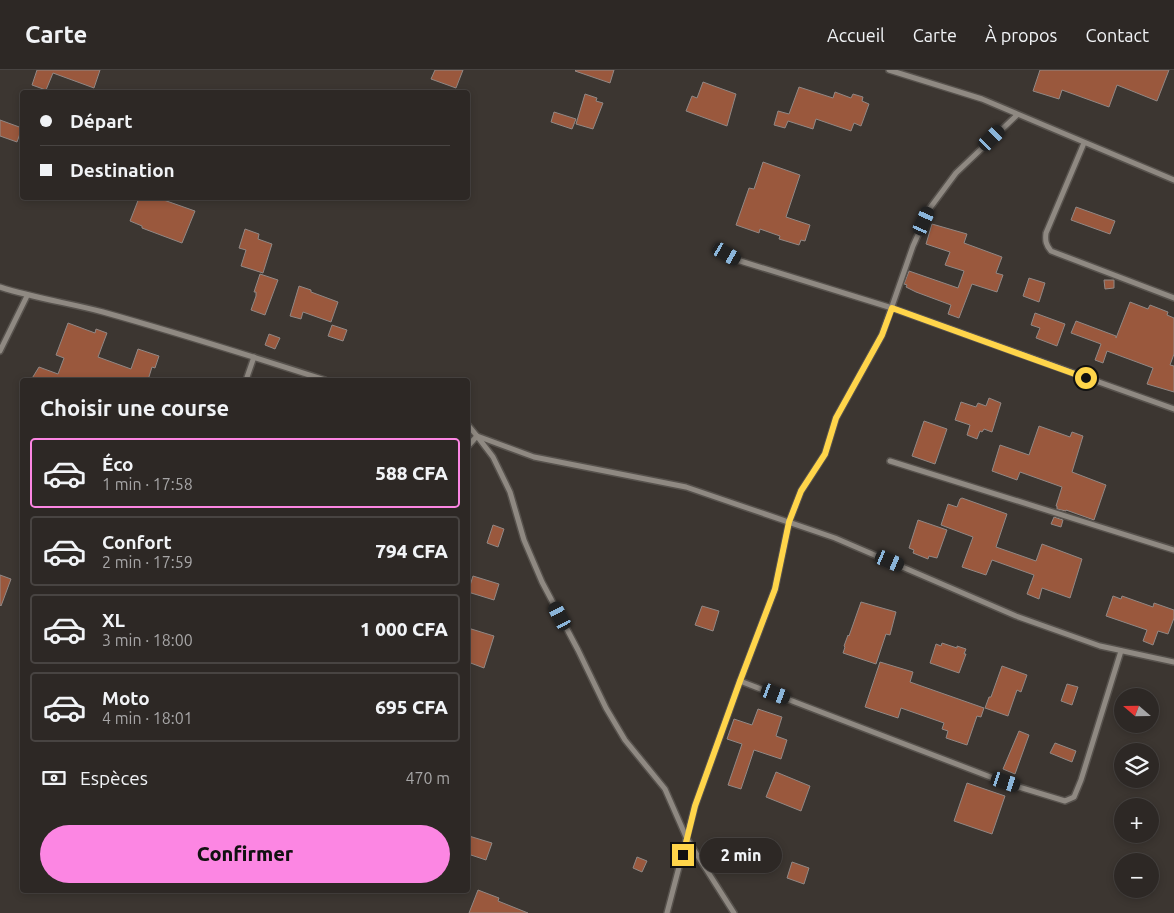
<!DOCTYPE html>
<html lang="fr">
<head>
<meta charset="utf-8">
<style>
	body { margin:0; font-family:Ubuntu,sans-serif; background:#393432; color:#f1f3f6; height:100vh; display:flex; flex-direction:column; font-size:19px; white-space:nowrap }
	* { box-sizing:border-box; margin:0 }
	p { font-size:16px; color:#a7a6a7 }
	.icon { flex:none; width:28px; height:28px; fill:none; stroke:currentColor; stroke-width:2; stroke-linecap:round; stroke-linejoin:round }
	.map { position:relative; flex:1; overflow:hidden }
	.details { position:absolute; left:20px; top:308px; width:450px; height:515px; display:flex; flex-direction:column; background:#2d2825; border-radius:5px; box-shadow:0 2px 8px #0003,0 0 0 1px #484442 }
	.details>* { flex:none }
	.top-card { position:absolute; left:20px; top:20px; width:450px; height:110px; border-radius:5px; box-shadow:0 2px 8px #0003,0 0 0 1px #484442; display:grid; align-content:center; height:110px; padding:0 20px; background:#2d2825 }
	.needle { width:32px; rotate:290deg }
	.buttons { position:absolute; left:1114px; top:618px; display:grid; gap:10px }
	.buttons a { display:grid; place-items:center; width:45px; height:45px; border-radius:50%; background:#2d2825; box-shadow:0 2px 8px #0003,0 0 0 1px #484442; font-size:25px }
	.end { position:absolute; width:22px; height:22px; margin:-11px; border:6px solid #ffd54a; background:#111; box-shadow:0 0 0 2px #111 }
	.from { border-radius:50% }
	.bubble { position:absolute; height:35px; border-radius:18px; background:#2d2825; box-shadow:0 2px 8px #0003,0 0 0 1px #484442; font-size:16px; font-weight:800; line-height:35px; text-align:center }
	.car { position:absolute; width:15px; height:30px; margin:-15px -8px; border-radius:6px; box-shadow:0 0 4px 1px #0007; background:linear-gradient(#222 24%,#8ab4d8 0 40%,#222 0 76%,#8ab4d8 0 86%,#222 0) }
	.top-card b { display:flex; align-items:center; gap:18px; height:48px; font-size:19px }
	.top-card b+b { border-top:1px solid #484442 }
	.top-card i { width:12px; height:12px; background:#f1f3f6 }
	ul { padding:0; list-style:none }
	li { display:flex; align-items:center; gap:15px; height:70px; margin:0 10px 8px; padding:0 10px; border:2px solid #484442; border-radius:5px }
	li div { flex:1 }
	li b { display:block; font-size:19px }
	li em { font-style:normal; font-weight:800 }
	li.active { border-color:#fc86e3 }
	li>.icon { width:45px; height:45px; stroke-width:1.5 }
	h2 { padding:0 20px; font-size:22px; line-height:60px }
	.pay { display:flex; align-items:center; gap:12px; height:55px; padding:0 20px; font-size:19px }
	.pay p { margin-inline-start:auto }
	.button { display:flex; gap:10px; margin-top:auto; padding:10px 20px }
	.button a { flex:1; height:58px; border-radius:30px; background:#fc86e3; color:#111; font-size:20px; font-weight:800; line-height:58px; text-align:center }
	header { display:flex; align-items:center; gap:30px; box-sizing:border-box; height:70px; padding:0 25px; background:#2d2825; border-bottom:1px solid #484442 }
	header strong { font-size:24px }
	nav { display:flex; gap:28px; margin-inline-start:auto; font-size:18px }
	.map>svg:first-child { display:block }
	.building { fill:#9a583d; stroke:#918885 }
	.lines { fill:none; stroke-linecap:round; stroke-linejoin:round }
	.street-casing { stroke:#57524d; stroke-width:8 }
	.street { stroke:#8f8982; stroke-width:5 }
	.route { stroke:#ffd54a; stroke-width:6 }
</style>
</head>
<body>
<header>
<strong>Carte</strong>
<nav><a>Accueil</a><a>Carte</a><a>À propos</a><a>Contact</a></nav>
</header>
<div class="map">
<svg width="1174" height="843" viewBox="0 0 1174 843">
	<rect width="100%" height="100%" fill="#3c3631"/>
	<g class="building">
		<path d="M37 0H100L94 18 53 3 46 20 32 15Z"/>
		<path d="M435 0H463L456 18 431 9Z"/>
		<path d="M576 0H614L610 13 575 1Z"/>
		<path d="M1040 0H1169L1157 31 1117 15 1109 37 1062 20 1059 29 1033 21Z"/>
		<path d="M703 12 736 24 727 56 686 41 692 26 697 28Z"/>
		<path d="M799 17 833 28 835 22 851 28 853 24 863 27 862 31 869 34 861 56 854 53 851 61 816 49 813 59 788 51 785 58 774 55 778 41 789 44Z"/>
		<path d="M585 24 597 28 596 31 603 33 593 59 576 54Z"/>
		<path d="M554 42 576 49 572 59 551 52Z"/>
		<path d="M0 50 22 58 17 72 0 66Z"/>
		<path d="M763 92 800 105 786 147 810 155 805 171 801 170 799 175 779 169 780 166 760 159 759 163 736 155 749 118 754 119Z"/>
		<path d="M139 128H158L195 141 182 173 142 158V156L130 151Z"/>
		<path d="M1076 137 1115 151 1110 164 1071 150Z"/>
		<path d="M932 154 967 164 964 173 1002 187 996 203 1003 205 997 222 972 214 959 248 948 244 951 235 916 222 906 217 907 215 904 214 909 201 958 218 964 201 945 195 950 182 926 174Z"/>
		<path d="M245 159 259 164 258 169 272 174 263 203 241 196 246 180 239 178Z"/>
		<path d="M260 204 278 210 265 245 251 240 256 226V222H254Z"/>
		<path d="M1029 208 1045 213 1039 232 1023 226Z"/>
		<path d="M1104 210H1114V218L1105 219Z"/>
		<path d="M299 216 311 220V222L338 232 331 252 303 242 301 249 290 246Z"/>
		<path d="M1130 232 1148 239 1150 235 1168 242 1167 245 1174 248V284L1170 295 1174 296V322L1147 314 1153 298 1107 281 1103 293 1095 290 1101 274 1071 263 1076 251 1116 266V268Z"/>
		<path d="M1035 243 1065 254 1057 276 1036 268 1040 258 1031 255Z"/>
		<path d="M68 253 95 263 96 259 107 263 98 287 131 299 138 279 159 286 155 298 152 297 148 310H31L39 297 58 304 64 288 56 285Z"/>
		<path d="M332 255 347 260 343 271 328 266Z"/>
		<path d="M269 264 280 268 275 279 265 275Z"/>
		<path d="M989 328 1001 333 992 362 984 359 982 362 980 361 977 369 967 365 970 355 955 350 961 332 976 337 978 333 986 336Z"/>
		<path d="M924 351 947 359 935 394 912 386Z"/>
		<path d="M1039 356 1070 367 1072 362 1083 366 1072 402 1106 415 1094 450 1066 440V441L1057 439V436H1056L1062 417 1020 402 1017 410 992 401 1000 375 1029 385Z"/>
		<path d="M962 428 1007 444 996 477 1036 491 1042 474 1082 489 1070 528 1042 518 1039 529 1027 524 1034 505 992 490 986 505 962 497 973 467 941 455 948 434 957 437 960 429Z"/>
		<path d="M1054 447 1063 450 1061 457 1051 454Z"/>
		<path d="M918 450 947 460 937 488 929 486 928 489 913 483 914 480 909 478Z"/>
		<path d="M493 455 504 459 498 477 487 473Z"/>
		<path d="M0 505 11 509 1 536 0 535Z"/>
		<path d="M473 506 499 514 494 530 468 522Z"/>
		<path d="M1113 526 1121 529 1122 526 1153 537 1154 533 1174 540V548L1168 564 1158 561 1153 575 1143 571 1147 560 1106 546Z"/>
		<path d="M861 532 896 542 890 565 886 564 876 594 843 583 845 577 844 576 848 565 849 566Z"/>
		<path d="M702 536 719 541 713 561 695 555Z"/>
		<path d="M468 558 494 566 484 598 468 592Z"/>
		<path d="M942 573 957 578V576L966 579 964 584H966L959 603 930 593 936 574 941 576Z"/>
		<path d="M880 592 913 602 910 612 984 638 981 647 977 646 967 675 946 668 948 661 942 659 944 653 901 638 898 648 865 637Z"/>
		<path d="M1002 596 1027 605 1021 622 1017 620 1008 646 985 638 989 627H991Z"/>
		<path d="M1067 614 1078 617 1072 635 1061 631Z"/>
		<path d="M758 639 782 647 776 666 787 670 781 689 754 680 741 719 728 715 742 674 727 669 734 649 752 655Z"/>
		<path d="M1019 661 1029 665 1015 704 1003 699Z"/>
		<path d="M1055 673 1076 681 1072 692 1050 683Z"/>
		<path d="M776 702 810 716 801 741 766 727Z"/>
		<path d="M967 713 1005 726 992 764 954 751Z"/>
		<path d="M469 766 492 773 486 790 468 784V772Z"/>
		<path d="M637 787 647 791 642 802 633 798Z"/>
		<path d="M792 792 809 798 804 814 787 808Z"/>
		<path d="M478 820 499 828 498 831 528 843H469Z"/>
	</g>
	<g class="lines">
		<defs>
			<g id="street">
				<path d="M889 0 982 29 1174 110"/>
				<path d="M1084 73 1046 163C1045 171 1046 175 1051 181L1174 228"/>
				<path d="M717 178 737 190 892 238 1174 339"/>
				<path d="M0 217C34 228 69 233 103 242 178 263 251 286 325 310"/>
				<path d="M0 281 27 226"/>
				<path d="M246 310 254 287"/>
				<path d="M468 355 477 366 534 387 686 417 835 468 1016 546 1100 576 1174 592"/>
				<path d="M468 376 477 366 493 387 510 422 524 470 542 512 578 580 606 638 625 670 665 719 687 769 734 843"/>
				<path d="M890 391 1174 480"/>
				<path d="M740 611 1006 713 1065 731 1074 727 1081 710 1121 581"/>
				<path d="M667 843 695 736 740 611 775 519 789 452 801 421 825 384 836 348 882 265 913 176 930 138 956 103 1017 45"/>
			</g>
		</defs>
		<use href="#street" class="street-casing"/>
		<use href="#street" class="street"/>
	</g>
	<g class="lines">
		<path class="route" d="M683 785 695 736 740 611 775 519 789 452 801 421 825 384 836 348 882 265 892 238 1086 308"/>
	</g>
</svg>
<div class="buttons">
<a><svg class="needle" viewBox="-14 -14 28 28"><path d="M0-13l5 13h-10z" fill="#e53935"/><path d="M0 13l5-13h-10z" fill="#a7a6a7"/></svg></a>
<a><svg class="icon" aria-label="layers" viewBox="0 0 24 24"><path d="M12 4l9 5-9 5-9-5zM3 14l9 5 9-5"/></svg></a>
<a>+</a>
<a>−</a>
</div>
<i class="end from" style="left:1086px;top:308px"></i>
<i class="end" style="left:683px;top:785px"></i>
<div class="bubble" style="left:700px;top:768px;width:82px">2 min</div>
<i class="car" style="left:992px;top:68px;rotate:46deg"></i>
<i class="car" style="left:924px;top:151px;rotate:24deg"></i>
<i class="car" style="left:727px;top:184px;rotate:120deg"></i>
<i class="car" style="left:890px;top:491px;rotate:113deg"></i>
<i class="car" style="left:560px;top:546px;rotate:332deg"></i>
<i class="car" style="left:776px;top:624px;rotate:111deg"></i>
<i class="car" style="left:1006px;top:712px;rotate:108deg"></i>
<div class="top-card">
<b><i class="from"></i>Départ</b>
<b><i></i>Destination</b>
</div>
<section class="details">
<h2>Choisir une course</h2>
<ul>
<li class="active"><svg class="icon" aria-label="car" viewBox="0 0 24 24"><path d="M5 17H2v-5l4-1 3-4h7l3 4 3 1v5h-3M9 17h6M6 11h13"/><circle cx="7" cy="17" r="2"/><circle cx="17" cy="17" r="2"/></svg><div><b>Éco</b><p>1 min · 17:58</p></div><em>588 CFA</em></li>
<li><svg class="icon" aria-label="car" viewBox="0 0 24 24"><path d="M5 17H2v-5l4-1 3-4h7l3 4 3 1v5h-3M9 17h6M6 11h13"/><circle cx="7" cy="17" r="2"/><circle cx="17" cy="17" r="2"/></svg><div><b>Confort</b><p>2 min · 17:59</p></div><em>794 CFA</em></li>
<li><svg class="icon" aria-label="car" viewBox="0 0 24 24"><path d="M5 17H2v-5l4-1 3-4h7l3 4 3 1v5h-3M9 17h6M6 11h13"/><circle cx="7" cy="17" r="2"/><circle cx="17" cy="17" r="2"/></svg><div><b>XL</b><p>3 min · 18:00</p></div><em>1 000 CFA</em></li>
<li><svg class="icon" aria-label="car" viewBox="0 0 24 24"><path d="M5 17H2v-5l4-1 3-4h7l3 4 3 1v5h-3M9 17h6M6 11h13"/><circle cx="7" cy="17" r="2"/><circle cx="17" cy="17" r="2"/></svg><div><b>Moto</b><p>4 min · 18:01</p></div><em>695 CFA</em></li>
</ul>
<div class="pay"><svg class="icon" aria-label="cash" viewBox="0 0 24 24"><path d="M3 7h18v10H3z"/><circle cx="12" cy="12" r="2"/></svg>Espèces<p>470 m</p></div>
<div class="button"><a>Confirmer</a></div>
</section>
</div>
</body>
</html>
